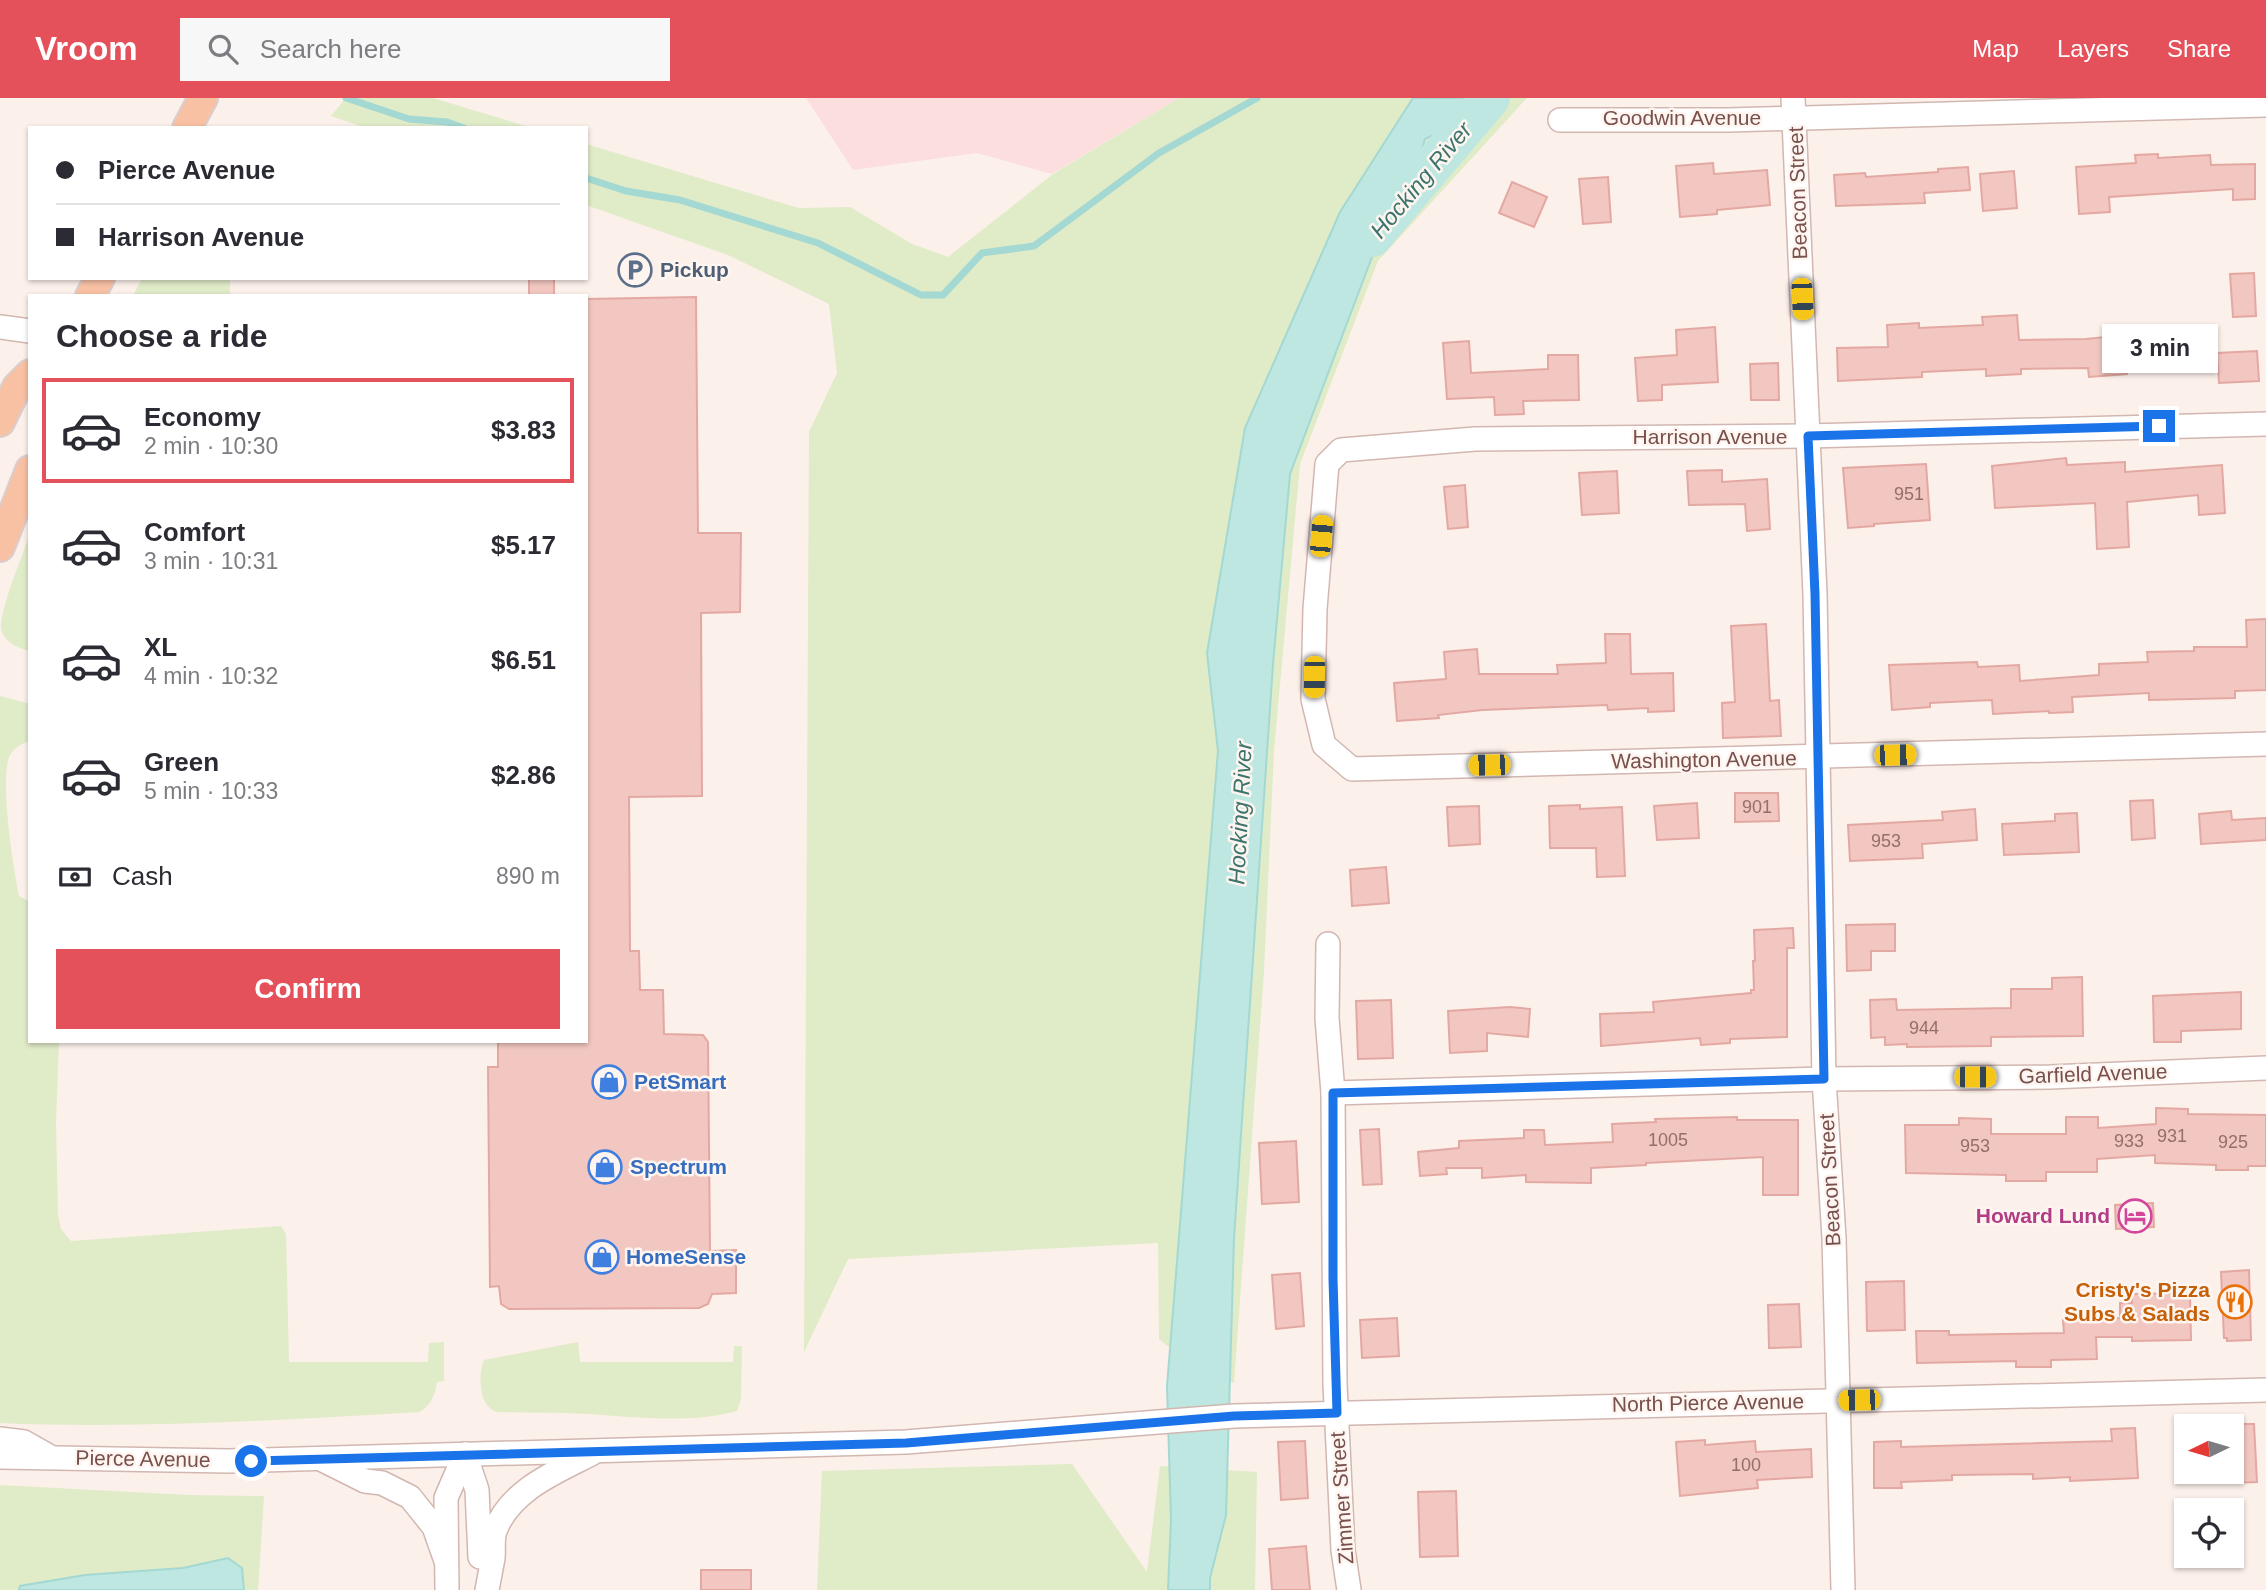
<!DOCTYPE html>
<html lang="en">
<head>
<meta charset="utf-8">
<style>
	body { margin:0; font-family:Arial,sans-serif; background:#f7f7f7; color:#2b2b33; height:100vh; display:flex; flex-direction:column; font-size:26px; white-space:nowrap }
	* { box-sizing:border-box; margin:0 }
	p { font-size:23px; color:#7c7c81 }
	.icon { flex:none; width:38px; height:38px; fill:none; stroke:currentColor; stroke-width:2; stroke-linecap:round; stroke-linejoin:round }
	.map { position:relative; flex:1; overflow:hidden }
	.drawer { position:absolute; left:28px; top:196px; width:560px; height:749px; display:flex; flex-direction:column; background:#fff; border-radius:0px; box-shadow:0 2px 5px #0004 }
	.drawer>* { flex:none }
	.guide { position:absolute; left:28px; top:28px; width:560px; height:154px; border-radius:0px; box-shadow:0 2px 5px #0004; display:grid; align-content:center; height:154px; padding:0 28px; background:#fff }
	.needle { width:46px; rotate:265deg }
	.buttons { position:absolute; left:2174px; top:1316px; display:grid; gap:14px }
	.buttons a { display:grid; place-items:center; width:70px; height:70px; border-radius:0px; background:#fff; box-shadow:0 2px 5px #0004; font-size:35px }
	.end { position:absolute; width:32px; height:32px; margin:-16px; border:9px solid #1a73e8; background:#fff; box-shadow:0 0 0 4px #fff }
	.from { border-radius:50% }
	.bubble { position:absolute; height:49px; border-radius:0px; background:#fff; box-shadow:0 2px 5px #0004; font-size:23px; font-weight:600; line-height:49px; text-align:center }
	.car { position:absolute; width:21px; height:42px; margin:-21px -10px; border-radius:9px; box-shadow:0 0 5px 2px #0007; background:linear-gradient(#f5c518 24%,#345 0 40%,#f5c518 0 76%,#345 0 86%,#f5c518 0) }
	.guide b { display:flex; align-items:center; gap:24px; height:66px; font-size:26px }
	.guide b+b { border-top:2px solid #e1e1e2 }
	.guide i { width:18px; height:18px; background:#2b2b33 }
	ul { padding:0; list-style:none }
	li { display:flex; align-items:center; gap:21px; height:105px; margin:0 14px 10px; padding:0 14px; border:4px solid transparent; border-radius:0px }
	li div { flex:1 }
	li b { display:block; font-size:26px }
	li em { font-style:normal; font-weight:600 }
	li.on { border-color:#e4515a }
	li>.icon { width:63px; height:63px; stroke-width:1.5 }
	h2 { padding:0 28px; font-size:32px; line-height:84px }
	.pay { display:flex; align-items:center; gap:18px; height:77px; padding:0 28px; font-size:26px }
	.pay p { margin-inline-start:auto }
	.primary-button { display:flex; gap:14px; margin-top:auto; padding:14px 28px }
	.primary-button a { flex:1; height:80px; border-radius:0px; background:#e4515a; color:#fff; font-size:28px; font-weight:600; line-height:80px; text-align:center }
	header { display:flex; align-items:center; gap:42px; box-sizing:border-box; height:98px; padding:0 35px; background:#e4515a; color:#fff }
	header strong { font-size:33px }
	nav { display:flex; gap:38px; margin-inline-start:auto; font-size:24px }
	.search { width:490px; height:63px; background:#f7f7f7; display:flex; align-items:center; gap:18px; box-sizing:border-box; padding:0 24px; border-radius:0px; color:#7c7c81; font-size:26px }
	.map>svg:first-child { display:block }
	.commercial { fill:#fcdede }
	.green { fill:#e0ebc8 }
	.water { fill:#bee7e1; stroke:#a4d8d2; stroke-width:2 }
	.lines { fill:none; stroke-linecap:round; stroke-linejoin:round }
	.stream { stroke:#a4d8d2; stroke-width:7 }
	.river { stroke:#bee7e1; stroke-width:40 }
	.building { fill:#f2c7c1; stroke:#e4a8a2; stroke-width:2 }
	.minor-casing { stroke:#d2b7b1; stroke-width:26 }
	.major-casing { stroke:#d9cecd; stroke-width:32 }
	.minor { stroke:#fff; stroke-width:23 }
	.major { stroke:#f9c1a4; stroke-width:28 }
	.route { stroke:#1a73e8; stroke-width:9 }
	.labels { text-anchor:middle; stroke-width:5; stroke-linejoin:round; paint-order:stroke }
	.number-label { font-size:18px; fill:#966e6a }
	.street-label { font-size:21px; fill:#78504d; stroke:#fff5f0 }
	.service-label { font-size:21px; font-weight:bold; fill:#4e5e75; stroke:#fff5f0; text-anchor:start }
	.shop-label { font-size:21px; font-weight:bold; fill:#366cbe; stroke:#fff5f0; text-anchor:start }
	.hotel-label { font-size:21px; font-weight:bold; fill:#b23c85; stroke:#fff5f0; text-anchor:end }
	.food-label { font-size:21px; font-weight:bold; fill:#c56008; stroke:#fff5f0; text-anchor:end }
	.water-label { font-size:23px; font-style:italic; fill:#3c756e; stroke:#fff5f0 }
</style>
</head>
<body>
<header>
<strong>Vroom</strong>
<div class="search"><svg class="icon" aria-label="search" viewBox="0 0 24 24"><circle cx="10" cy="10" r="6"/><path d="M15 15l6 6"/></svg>Search here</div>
<nav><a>Map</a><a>Layers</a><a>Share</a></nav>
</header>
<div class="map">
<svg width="2266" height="1492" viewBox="0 0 2266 1492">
	<rect width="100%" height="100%" fill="#fcf0ea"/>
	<path class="commercial" d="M806 0H1179L1052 76 977 55 853 72Z"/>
	<g class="green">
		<path d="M346 0H433L532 30H366L331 18Z"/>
		<path d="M1179 0H1527L1378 163 1300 366 1274 653 1264 873 1234 1285 1200 1275 1159 1241 1158 1145 848 1161 804 1254 809 334 837 275 829 206 728 157 586 107V46L799 110 850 109 912 146 948 159 1053 76Z"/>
		<path d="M142 180H230V198H133Z"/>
		<path d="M30 436V553C18 550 4 545 1 530 0 511 23 456 30 436Z"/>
		<path d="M0 598 30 606V643C22 645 12 651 9 659 0 684 13 769 19 798L30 804V943H59L56 1024 58 1117 61 1131 71 1143 281 1128 286 1136 289 1264H428L429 1245 444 1244V1283L437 1284C435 1297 431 1308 419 1314 280 1322 140 1331 0 1325Z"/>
		<path d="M578 1244 580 1264H733L734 1248H742L741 1301 737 1313C689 1326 637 1319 588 1316 557 1314 527 1315 496 1314 493 1312 489 1310 487 1307 479 1298 479 1272 484 1262Z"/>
		<path d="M1072 1366 1147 1474 1160 1368 1257 1374 1255 1492H817L822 1373Z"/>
		<path d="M0 1387 188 1397 264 1398 258 1492H244L242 1470 228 1460 183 1470 85 1477 21 1488 19 1492H0Z"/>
	</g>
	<g class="water">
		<path d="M1413 0H1483L1474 3 1451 29 1425 41 1398 129 1372 159 1290 376 1273 566 1234 1140 1226 1417 1210 1480V1492H1168L1171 1422 1167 1288 1218 653 1207 555 1245 330 1340 114Z"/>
		<path d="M228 1460 242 1470 244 1492H19L20 1488 85 1477 183 1470Z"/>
	</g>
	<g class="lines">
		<g class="stream">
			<path d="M346 0 409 21 447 24 464 30"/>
			<path d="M586 80 626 93 680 102 818 145 921 197H943L982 155 1034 148 1159 55 1257 0"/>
		</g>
		<path class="river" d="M1372 139 1490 0"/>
	</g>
	<g class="building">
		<path d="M2158 56V60L2210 57 2211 67 2255 66V101L2233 102V91L2109 99 2110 114 2079 116 2076 69 2136 65 2135 57Z"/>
		<path d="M1713 65 1714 76 1767 72 1770 107 1717 112V116L1680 119 1676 68Z"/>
		<path d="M1968 69 1970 92 1924 95 1925 105 1836 108 1834 77 1865 75 1866 79 1938 74V71Z"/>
		<path d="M2014 73 2017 110 1983 113 1980 76Z"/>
		<path d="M1608 79 1611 124 1583 126 1579 81Z"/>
		<path d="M1512 84 1547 99 1534 129 1499 115Z"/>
		<path d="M2254 175 2256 218 2233 219 2230 176Z"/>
		<rect x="529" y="180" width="25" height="18"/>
		<path d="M696 199 698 435H741L740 514 701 515 702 698 629 699 630 853H639L640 892H663L664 936 703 937 708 944 710 1153 736 1152V1195L712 1196 708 1206 699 1210 509 1211 501 1206 499 1188 490 1189 488 969H498V943H586V201Z"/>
		<path d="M2017 217 2019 242 2086 241 2125 237 2127 276 2089 279 2088 270 2021 271V276L1986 278V271L1922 274V279L1838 283 1837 250 1888 249 1887 227 1919 225V230L1983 227 1982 219Z"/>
		<path d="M1715 229 1718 284 1662 287V302L1638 303 1635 260 1677 257 1676 232Z"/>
		<path d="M1469 243 1471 275 1548 271V257H1578L1579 302 1523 303 1524 316 1495 317 1494 299 1447 301 1443 245Z"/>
		<path d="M2257 253 2259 283 2219 285 2217 255Z"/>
		<path d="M1778 265 1779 302H1751L1750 266Z"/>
		<path d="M2066 360 2067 367 2125 364V374L2222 367 2225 415 2199 417 2198 397 2127 404 2129 449 2097 451 2095 405 1995 410 1992 368Z"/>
		<path d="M1926 366 1930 422 1874 426V428L1848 430 1843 370Z"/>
		<path d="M1722 372V384L1767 381 1770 431 1747 433 1745 406 1689 407 1687 373Z"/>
		<path d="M1617 373 1619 415 1582 417 1579 375Z"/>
		<path d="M1465 387 1468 429 1448 431 1444 389Z"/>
		<path d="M2266 521V592L2235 593V600L2149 602V595L2072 599 2073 614 2049 615V613L1993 616 1992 602 1930 605V609L1892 612 1889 567 1977 564 1978 569 2019 567 2020 583 2099 577V566L2148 564 2147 554 2194 553V549H2247L2246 522Z"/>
		<path d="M1766 526 1770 603 1779 602 1781 638 1723 640 1722 605 1735 604 1731 528Z"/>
		<path d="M1605 536H1630L1631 576 1673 575 1674 613 1648 614V610L1608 612 1607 607 1482 612 1438 617 1439 620 1397 623 1394 585 1446 581 1444 554 1477 551 1479 576H1558L1557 567 1606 565Z"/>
		<path d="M1735 695H1778L1779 723 1735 724Z"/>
		<path d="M2153 702 2155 740 2132 742 2130 703Z"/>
		<path d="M1697 705 1699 740 1657 742 1654 708Z"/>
		<path d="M1580 707V711L1622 709 1625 778 1597 779 1596 750H1550L1549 708Z"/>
		<path d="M1479 708 1480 746 1449 748 1447 709Z"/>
		<path d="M1975 711 1977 742 1922 746 1923 760 1850 763 1848 727 1943 722 1942 714Z"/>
		<path d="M2231 713 2232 722 2266 720V742L2201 746 2199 716Z"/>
		<path d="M2077 715 2079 754 2004 757 2002 726 2055 723V716Z"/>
		<path d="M1386 769 1389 805 1352 808 1350 772Z"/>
		<path d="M1895 826V853H1871V872L1847 873 1846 827Z"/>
		<path d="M1793 830 1794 850H1787V939L1730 941V945L1701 947 1700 940 1601 948 1600 916 1654 914 1653 904 1751 895V892H1754L1753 863H1755L1754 832Z"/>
		<path d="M2082 879 2083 938 1991 939V948L1907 949V946L1885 947V939L1871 940 1870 902 1896 901 1897 912 2011 910V891H2052V880Z"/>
		<path d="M2241 894V931L2181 933V944H2154L2153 898Z"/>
		<path d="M1391 902 1393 960 1358 961 1356 903Z"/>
		<path d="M1510 909 1530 911 1528 939 1487 935V953L1450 955 1448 913Z"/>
		<path d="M2156 1010 2188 1011V1016L2266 1017V1068H2248V1072H2216V1067L2155 1065V1057L2097 1061V1074H2046V1083H2006V1077L1906 1075 1905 1027H1959V1020L1991 1021V1036H2066V1019H2098V1030L2156 1026Z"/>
		<path d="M1737 1019V1022H1798V1097H1763V1059L1646 1065V1067L1591 1070V1085L1526 1084V1077L1482 1080V1070H1446L1447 1076 1420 1078 1418 1054 1459 1050V1043L1524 1040V1032H1544L1545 1047 1613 1044 1612 1026 1656 1024 1655 1021Z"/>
		<path d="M1379 1031 1382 1086 1363 1087 1360 1032Z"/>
		<path d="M1296 1043 1299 1104 1262 1106 1259 1045Z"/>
		<path d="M2153 1105 2154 1129 2116 1131 2115 1107Z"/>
		<path d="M2249 1172 2251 1242 2227 1243V1240H2224L2221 1174Z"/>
		<path d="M1300 1175 1304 1228 1276 1231 1272 1177Z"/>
		<path d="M1904 1183 1905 1232 1867 1233 1866 1184Z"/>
		<path d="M2190 1195 2191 1242 2132 1243V1239H2096L2097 1261 2051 1262V1269H2016V1263L1917 1265 1916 1233H1949V1237L2064 1235 2063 1222 2120 1220V1205H2132V1196Z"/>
		<path d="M1799 1206 1801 1249 1769 1250 1768 1207Z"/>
		<path d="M1397 1220 1399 1258 1362 1260 1360 1222Z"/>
		<path d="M2231 1326H2254L2257 1384 2231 1385Z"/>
		<path d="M2135 1330 2138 1380 2070 1383V1379L2033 1381V1376L1952 1377V1382L1901 1384 1902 1390H1874V1344L1901 1343V1349L2112 1343 2111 1331Z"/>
		<path d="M1705 1342V1347L1755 1343 1756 1354 1811 1351 1812 1379 1757 1382 1758 1390 1680 1398 1676 1344Z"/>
		<path d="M1305 1343 1308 1400 1281 1402 1278 1344Z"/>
		<path d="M1456 1393 1458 1458 1420 1459 1418 1394Z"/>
		<path d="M1306 1448 1310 1492H1272L1269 1451Z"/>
		<rect x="701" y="1472" width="50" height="20"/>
	</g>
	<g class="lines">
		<defs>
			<g id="minor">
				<path d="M1793 0 1815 496 1824 981 1834 1140 1843 1492"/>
				<path d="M1560 22H1729L2266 7"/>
				<path d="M0 229 30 233"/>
				<path d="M2266 326 1808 338 1475 341 1341 352 1327 366 1315 511 1313 601 1324 647 1352 671 2266 646"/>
				<path d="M1328 846 1327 920 1333 995 1335 1286 1343 1452 1349 1492"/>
				<path d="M1333 995 1824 981 2050 979 2266 970"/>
				<path d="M0 1341 24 1344 47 1357"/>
				<path d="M465 1356 477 1392 480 1459"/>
				<path d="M0 1359 228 1363 906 1344 1234 1318 2266 1292"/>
				<path d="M323 1362 365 1383 382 1385 410 1399 434 1429 446 1463"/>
				<path d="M447 1492 446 1400 465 1356"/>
				<path d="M487 1492C489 1481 491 1471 493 1460 494 1451 492 1441 495 1433 510 1392 556 1374 591 1356"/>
			</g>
			<g id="major">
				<path d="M187 30 203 0"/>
				<path d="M90 198 100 180"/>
				<path d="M0 324 17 289 30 276"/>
				<path d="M0 449 30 372"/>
			</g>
		</defs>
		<use href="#minor" class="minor-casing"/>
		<use href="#major" class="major-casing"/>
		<use href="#minor" class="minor"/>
		<use href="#major" class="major"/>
	</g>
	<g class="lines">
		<path class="route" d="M251 1363 906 1345 1234 1318 1337 1315 1333 1181V995L1824 981 1815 496 1808 338 2159 328"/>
	</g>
	<defs>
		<symbol id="parking-ring" viewBox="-11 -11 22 22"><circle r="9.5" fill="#fff5f0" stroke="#5c6f8a" stroke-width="1.5"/><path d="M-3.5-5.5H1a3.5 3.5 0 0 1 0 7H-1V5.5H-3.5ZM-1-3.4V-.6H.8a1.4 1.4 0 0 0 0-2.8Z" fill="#5c6f8a"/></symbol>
		<symbol id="shop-ring" viewBox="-11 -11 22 22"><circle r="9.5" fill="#fff5f0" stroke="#3f7fe0" stroke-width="1.5"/><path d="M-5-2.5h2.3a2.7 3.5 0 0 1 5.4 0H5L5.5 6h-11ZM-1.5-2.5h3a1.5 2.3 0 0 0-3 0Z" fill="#3f7fe0"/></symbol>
		<symbol id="hotel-ring" viewBox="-11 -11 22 22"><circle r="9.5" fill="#fff5f0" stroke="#d1479c" stroke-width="1.5"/><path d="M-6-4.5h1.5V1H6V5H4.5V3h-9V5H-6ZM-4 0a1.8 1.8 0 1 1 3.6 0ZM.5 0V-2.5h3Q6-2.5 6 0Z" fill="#d1479c"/></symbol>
		<symbol id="restaurant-ring" viewBox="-11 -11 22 22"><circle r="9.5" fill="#fff5f0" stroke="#e8710a" stroke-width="1.5"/><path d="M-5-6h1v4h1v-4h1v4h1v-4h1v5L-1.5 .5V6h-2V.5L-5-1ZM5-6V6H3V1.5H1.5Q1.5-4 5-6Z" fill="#e8710a"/></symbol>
	</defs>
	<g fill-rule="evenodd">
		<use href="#parking-ring" x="616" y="153" width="38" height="38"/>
		<use href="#shop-ring" x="590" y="965" width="38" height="38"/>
		<use href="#shop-ring" x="586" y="1050" width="38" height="38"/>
		<use href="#hotel-ring" x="2116" y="1099" width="38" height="38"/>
		<use href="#shop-ring" x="583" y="1140" width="38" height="38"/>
		<use href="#restaurant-ring" x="2216" y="1185" width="38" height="38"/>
	</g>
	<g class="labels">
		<g class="number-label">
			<text x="1909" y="402">951</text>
			<text x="1757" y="715">901</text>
			<text x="1886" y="749">953</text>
			<text x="1924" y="936">944</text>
			<text x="2172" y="1044">931</text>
			<text x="1668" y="1048">1005</text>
			<text x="2129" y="1049">933</text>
			<text x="2233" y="1050">925</text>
			<text x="1975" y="1054">953</text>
			<text x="1746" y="1373">100</text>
		</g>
		<g class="street-label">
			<text x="1682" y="27">Goodwin Avenue</text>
			<text transform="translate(1798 95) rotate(-92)" y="7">Beacon Street</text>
			<text x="1710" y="346">Harrison Avenue</text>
			<text transform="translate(1704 662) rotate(-1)" y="7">Washington Avenue</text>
			<text transform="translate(2093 976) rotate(-2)" y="7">Garfield Avenue</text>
			<text transform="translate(1830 1082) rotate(-93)" y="7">Beacon Street</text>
			<text transform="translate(1708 1305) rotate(-1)" y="7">North Pierce Avenue</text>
			<text transform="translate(143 1361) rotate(1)" y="7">Pierce Avenue</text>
			<text transform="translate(1342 1400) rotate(-94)" y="7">Zimmer Street</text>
		</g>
		<g class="service-label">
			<text x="660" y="179">Pickup</text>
		</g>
		<g class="shop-label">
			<text x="634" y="991">PetSmart</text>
			<text x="630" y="1076">Spectrum</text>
			<text x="626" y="1166">HomeSense</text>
		</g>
		<g class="hotel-label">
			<text x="2110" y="1125">Howard Lund</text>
		</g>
		<g class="food-label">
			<text x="2210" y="1199">Cristy's Pizza<tspan x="2210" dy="24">Subs &amp; Salads</tspan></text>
		</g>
		<g class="water-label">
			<text transform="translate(1421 82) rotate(-50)" y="8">Hocking River</text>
			<text transform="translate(1240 715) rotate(-87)" y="8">Hocking River</text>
		</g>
	</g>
</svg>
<div class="buttons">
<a><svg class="needle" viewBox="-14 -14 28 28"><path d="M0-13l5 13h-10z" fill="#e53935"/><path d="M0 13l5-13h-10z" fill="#7c7c81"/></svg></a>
<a><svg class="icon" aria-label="locate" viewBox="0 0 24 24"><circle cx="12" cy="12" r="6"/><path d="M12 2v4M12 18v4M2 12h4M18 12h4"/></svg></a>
</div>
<i class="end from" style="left:251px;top:1363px"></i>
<i class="end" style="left:2159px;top:328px"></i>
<div class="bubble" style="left:2102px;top:226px;width:116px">3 min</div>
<i class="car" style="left:1802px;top:201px;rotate:177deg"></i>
<i class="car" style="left:1321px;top:438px;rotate:5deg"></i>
<i class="car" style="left:1314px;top:579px;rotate:181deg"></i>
<i class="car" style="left:1895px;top:657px;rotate:89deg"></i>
<i class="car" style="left:1489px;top:667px;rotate:269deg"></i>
<i class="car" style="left:1975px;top:979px;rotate:90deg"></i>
<i class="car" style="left:1859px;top:1302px;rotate:269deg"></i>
<div class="guide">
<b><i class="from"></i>Pierce Avenue</b>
<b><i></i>Harrison Avenue</b>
</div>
<section class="drawer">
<h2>Choose a ride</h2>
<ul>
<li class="on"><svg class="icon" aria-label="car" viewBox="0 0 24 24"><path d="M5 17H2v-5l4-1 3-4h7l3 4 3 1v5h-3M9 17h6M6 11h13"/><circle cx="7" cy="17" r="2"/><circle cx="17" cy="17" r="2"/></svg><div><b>Economy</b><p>2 min · 10:30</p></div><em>$3.83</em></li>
<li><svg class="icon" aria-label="car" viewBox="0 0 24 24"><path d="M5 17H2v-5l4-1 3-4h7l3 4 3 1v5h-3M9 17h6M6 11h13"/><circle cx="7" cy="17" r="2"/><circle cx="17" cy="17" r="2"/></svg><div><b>Comfort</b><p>3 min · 10:31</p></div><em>$5.17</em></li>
<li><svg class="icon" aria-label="car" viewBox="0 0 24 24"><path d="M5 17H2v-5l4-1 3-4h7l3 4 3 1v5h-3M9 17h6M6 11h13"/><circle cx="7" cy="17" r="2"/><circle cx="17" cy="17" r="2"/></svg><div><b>XL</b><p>4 min · 10:32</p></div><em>$6.51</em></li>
<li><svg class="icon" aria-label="car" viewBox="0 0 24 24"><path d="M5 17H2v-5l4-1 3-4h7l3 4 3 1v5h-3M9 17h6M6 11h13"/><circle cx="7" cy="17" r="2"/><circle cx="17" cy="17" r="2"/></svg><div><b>Green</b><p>5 min · 10:33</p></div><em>$2.86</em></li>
</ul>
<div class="pay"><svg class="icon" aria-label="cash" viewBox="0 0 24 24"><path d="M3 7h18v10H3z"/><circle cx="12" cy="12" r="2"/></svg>Cash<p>890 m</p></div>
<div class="primary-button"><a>Confirm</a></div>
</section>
</div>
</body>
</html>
